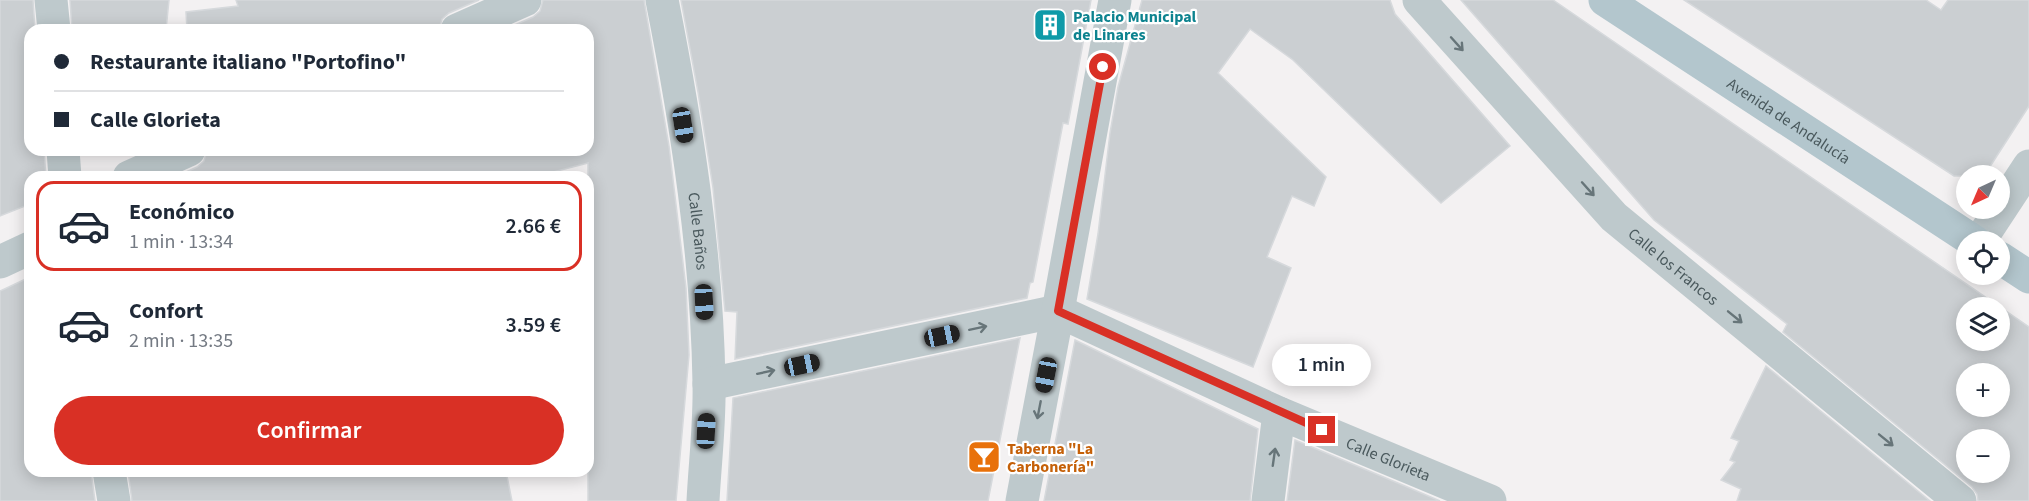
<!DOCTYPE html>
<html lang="es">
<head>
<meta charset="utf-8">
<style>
	body { margin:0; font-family:"Source Sans 3",sans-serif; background:#f2f2f3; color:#1f2937; height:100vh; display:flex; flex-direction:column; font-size:22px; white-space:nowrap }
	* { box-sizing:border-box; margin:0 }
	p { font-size:20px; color:#747a83 }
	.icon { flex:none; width:33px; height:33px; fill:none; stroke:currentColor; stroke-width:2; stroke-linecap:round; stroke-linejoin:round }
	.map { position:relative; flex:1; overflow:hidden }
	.details { position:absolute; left:24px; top:171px; width:570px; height:306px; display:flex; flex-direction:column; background:#fff; border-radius:18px; box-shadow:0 3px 15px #0003 }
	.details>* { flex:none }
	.hud { position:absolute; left:24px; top:24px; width:570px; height:132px; border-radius:18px; box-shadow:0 3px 15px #0003; display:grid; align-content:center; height:132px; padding:0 30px; background:#fff }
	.needle { width:39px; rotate:224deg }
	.buttons { position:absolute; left:1956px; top:165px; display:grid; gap:12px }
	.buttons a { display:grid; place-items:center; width:54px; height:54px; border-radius:50%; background:#fff; box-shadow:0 3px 15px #0003; font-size:30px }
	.end { position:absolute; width:27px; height:27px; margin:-14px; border:8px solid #d93025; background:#fff; box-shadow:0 0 0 3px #fff }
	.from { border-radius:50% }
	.bubble { position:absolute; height:42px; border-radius:21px; background:#fff; box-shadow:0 3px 15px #0003; font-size:20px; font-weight:600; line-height:42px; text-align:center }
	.car { position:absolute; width:18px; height:36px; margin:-18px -9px; border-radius:8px; box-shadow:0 0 4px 2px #0007; background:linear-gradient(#222 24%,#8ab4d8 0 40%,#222 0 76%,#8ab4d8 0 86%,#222 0) }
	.hud b { display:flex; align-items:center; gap:21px; height:57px; font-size:22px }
	.hud b+b { border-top:2px solid #e0e1e3 }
	.hud i { width:15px; height:15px; background:#1f2937 }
	ul { padding:10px 0 0; list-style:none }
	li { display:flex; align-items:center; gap:18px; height:90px; margin:0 12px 9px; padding:0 18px; border:3px solid transparent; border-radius:18px }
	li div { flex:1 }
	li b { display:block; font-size:22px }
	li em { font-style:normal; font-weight:600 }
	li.selected { border-color:#d93025 }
	li>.icon { width:54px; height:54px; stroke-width:1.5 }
	.cta { display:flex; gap:12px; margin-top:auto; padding:12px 30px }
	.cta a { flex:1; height:69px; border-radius:36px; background:#d93025; color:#fff; font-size:24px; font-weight:600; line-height:69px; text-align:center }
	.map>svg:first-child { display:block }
	.building { fill:#cbcfd2; stroke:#d6d9dc; stroke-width:1.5; fill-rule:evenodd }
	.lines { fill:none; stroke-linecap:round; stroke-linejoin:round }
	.minor { stroke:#bec9cc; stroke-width:33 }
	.major { stroke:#b3c6cd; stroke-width:33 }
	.oneway { stroke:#677579 }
	.route { stroke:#d93025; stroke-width:8 }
	.labels { text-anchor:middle; stroke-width:4.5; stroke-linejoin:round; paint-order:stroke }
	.culture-label { font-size:16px; font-weight:bold; fill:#0d838f; stroke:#fff; text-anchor:start }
	.street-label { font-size:16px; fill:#4a595d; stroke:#fff }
	.food-label { font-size:16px; font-weight:bold; fill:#c56008; stroke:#fff; text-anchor:start }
</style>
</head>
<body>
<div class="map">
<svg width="2029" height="501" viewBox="0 0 2029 501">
	<rect width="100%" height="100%" fill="#f3f1f2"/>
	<g class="building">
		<path d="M0 0H33L35 30H30V150H44L46 177H30V204L0 216Z"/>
		<path d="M70 0H169L166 30H72Z"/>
		<path d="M236 0H479L449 13 442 19 439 30H187L186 12 238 6Z"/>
		<path d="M543 0H644L669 146 686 288 689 355 676 501H588V163L534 177H175L197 167 204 161 207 150H588V30H503L533 17 540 11Z"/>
		<path d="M681 0H1091L1068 124 1063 123 1033 282 1030 283 1027 298 735 359 737 312 725 311 713 188 698 92Z"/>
		<path d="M1142 0H1390L1395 14 1510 146 1441 203 1293 60 1250 29 1218 73 1326 177 1314 206 1292 196 1267 257 1291 268 1253 367 1087 299 1098 234 1110 133 1118 87Z"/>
		<path d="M1461 0H1553L2029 327V501H1978L1977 494 1972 487 1783 332 1787 324 1654 220ZM1966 308H2000V340H1966ZM1966 374H2000V406H1966ZM1966 440H2000V472H1966Z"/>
		<path d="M1684 0H1926L1941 10 1948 0H2029V106L1984 176H1954Z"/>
		<path d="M30 277V471H91L95 501H0V291Z"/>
		<path d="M1020 338 988 501H727L733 398Z"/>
		<path d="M1075 340 1258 429 1250 501H1044Z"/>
		<path d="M1766 366 1930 501H1737L1741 489 1721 480 1735 462 1730 460 1739 441 1731 438Z"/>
		<path d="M1295 440 1405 486 1440 501H1287Z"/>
		<path d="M128 471H506L512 501H132Z"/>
	</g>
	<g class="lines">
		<g class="minor">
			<path d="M51 0 54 30"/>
			<path id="s1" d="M662 0C687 126 707 255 709 383 710 422 705 462 703 501"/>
			<path id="s2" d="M1419 0 1614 217 1960 501"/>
			<path d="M457 30 525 0"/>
			<path d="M63 150 65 177"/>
			<path d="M129 177 189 150"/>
			<path d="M1979 242 2029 166"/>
			<path d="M0 262 30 248"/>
			<path id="s3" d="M1058 311 1279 413 1490 501"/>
			<path d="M709 384 1058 311"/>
			<path d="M109 471 114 501"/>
			<path d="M1022 501 1058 311 1115 0"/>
			<path d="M1268 501 1279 413"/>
		</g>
		<g class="major">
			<path id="s4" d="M1605 0 1975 242"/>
			<path d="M2000 258 2029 277"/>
		</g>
	</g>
	<defs><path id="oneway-shaft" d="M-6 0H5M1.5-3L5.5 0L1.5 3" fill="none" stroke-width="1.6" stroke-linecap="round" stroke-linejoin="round" transform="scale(1.5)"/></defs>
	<g class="oneway">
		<use href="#oneway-shaft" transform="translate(1457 44) rotate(48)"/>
		<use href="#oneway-shaft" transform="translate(1588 189) rotate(48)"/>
		<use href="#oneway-shaft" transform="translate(1735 317) rotate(39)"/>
		<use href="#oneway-shaft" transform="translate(978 328) rotate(-12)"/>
		<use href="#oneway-shaft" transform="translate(766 372) rotate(-12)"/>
		<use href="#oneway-shaft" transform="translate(1039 410) rotate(101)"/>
		<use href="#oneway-shaft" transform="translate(1886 440) rotate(39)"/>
		<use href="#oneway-shaft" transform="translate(1274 457) rotate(-82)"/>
	</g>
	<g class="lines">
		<path class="route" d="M1103 67 1058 311 1322 430"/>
	</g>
	<defs>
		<symbol id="building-square" viewBox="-11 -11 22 22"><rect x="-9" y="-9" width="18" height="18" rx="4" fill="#0f9aa8" stroke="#fff"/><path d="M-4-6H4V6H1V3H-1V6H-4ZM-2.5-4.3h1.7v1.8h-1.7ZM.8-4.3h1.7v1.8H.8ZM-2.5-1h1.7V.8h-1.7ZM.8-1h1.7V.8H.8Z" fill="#fff"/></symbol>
		<symbol id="bar-square" viewBox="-11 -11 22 22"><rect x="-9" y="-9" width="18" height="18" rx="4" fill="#e8710a" stroke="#fff"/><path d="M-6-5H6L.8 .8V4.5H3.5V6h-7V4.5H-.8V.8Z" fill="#fff"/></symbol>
	</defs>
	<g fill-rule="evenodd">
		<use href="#building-square" x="1031" y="6" width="38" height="38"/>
		<use href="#bar-square" x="965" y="438" width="38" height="38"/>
	</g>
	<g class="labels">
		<g class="culture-label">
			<text x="1073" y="22">Palacio Municipal<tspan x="1073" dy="18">de Linares</tspan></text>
		</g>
		<g class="street-label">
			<text dy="6" stroke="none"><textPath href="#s4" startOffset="220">Avenida de Andalucía</textPath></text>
			<text dy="6" stroke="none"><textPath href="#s1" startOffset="234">Calle Baños</textPath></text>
			<text dy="6" stroke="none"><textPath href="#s2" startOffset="369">Calle los Francos</textPath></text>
			<text dy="6" stroke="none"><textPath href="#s3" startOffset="362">Calle Glorieta</textPath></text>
		</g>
		<g class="food-label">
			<text x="1007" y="454">Taberna "La<tspan x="1007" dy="18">Carbonería"</tspan></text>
		</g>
	</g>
</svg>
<div class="buttons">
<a><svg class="needle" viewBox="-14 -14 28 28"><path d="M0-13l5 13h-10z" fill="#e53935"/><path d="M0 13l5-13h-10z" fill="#747a83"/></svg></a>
<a><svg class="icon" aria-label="locate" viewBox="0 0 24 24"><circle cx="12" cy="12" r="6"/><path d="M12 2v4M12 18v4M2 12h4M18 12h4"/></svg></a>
<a><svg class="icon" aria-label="layers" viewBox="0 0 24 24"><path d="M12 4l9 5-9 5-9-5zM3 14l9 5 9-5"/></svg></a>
<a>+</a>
<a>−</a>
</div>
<i class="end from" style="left:1103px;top:67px"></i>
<i class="end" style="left:1322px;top:430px"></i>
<div class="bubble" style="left:1272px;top:344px;width:99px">1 min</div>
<i class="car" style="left:683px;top:125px;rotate:171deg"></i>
<i class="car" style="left:704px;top:302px;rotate:177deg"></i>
<i class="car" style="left:942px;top:336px;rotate:78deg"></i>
<i class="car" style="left:802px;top:365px;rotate:78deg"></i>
<i class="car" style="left:1046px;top:375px;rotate:191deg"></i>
<i class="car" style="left:706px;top:431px;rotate:3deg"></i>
<div class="hud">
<b><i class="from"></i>Restaurante italiano &quot;Portofino&quot;</b>
<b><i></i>Calle Glorieta</b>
</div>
<section class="details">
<ul>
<li class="selected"><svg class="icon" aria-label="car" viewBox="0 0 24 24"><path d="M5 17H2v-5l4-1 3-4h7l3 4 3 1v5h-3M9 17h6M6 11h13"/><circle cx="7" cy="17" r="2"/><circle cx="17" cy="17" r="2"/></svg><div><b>Económico</b><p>1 min · 13:34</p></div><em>2.66 €</em></li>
<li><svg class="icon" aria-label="car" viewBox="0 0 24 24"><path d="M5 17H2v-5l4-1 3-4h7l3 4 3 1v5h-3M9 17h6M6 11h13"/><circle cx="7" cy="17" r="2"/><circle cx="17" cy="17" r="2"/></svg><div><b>Confort</b><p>2 min · 13:35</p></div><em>3.59 €</em></li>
</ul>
<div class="cta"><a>Confirmar</a></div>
</section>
</div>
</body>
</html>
